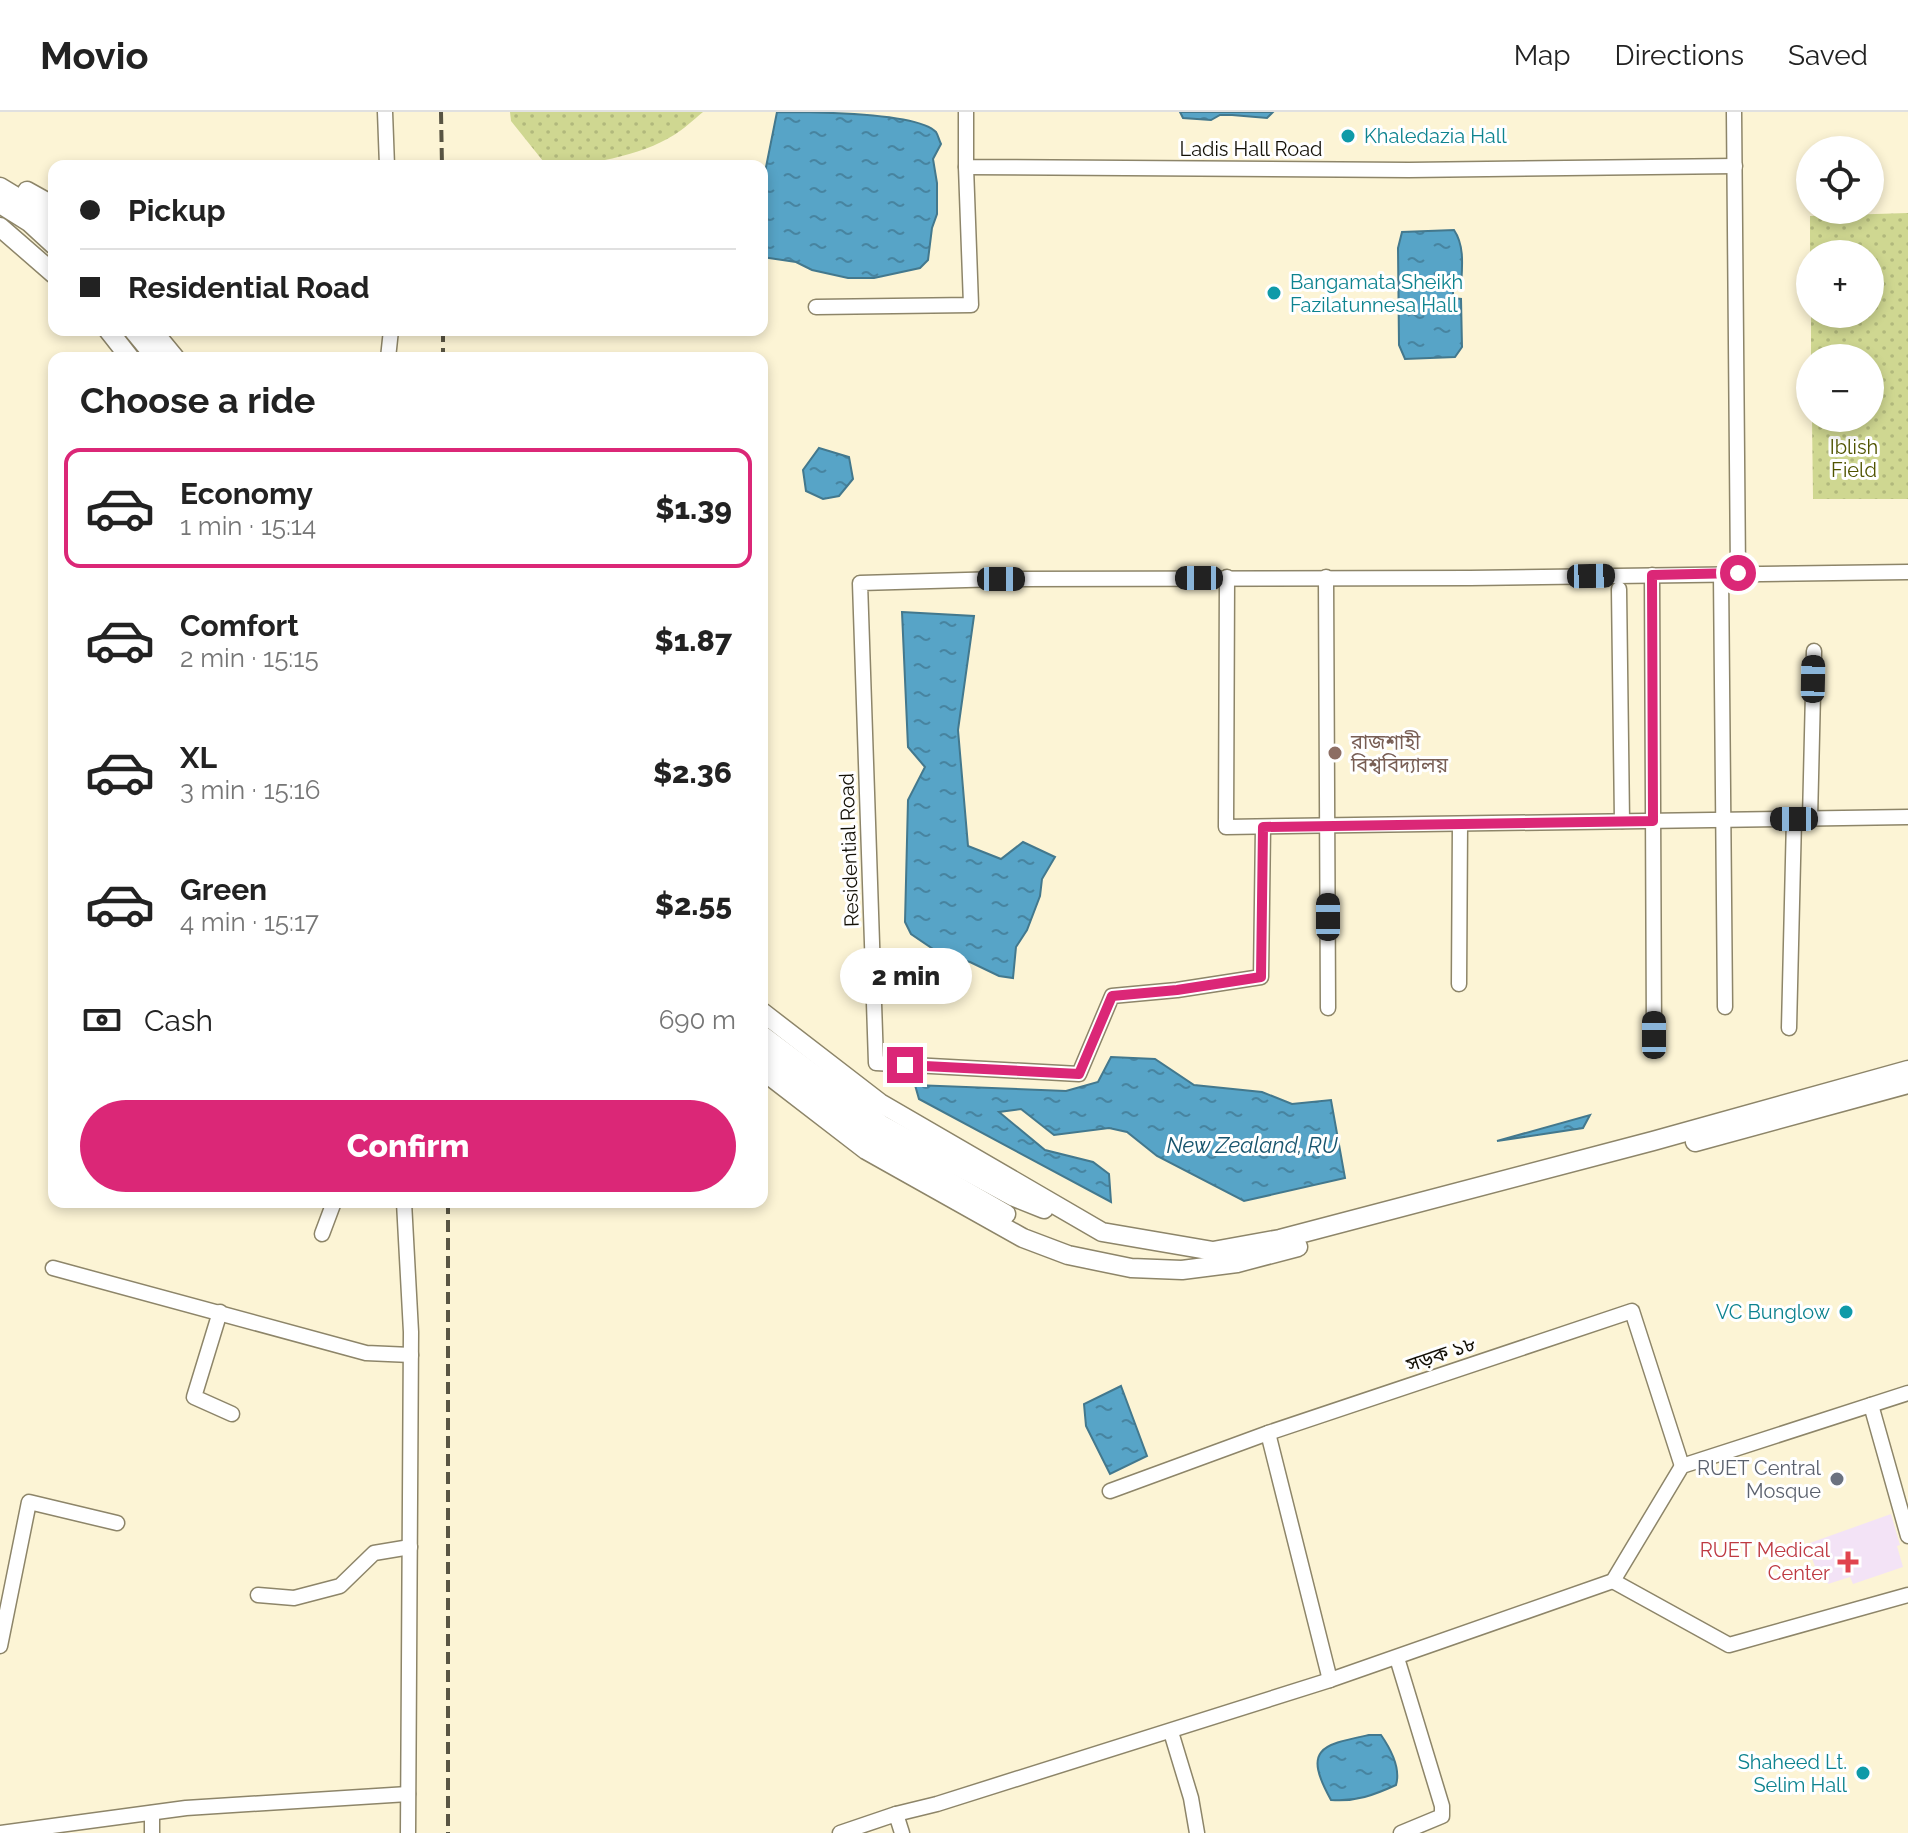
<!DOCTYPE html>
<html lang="en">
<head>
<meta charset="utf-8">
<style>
	body { margin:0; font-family:Raleway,"Noto Sans Bengali",sans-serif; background:#f2f2f2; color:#222; height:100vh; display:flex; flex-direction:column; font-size:30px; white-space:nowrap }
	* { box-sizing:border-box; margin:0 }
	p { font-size:26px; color:#767676 }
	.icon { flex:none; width:44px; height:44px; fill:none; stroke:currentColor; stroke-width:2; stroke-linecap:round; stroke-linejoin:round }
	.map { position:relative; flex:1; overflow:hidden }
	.drawer { position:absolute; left:48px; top:240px; width:720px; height:856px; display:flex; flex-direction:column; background:#fff; border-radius:16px; box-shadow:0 4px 12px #0003 }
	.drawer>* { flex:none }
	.guide { position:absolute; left:48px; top:48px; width:720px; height:176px; border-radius:16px; box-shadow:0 4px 12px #0003; display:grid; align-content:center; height:176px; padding:0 32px; background:#fff }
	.tools { position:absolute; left:1796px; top:24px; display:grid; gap:16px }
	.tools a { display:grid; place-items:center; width:88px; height:88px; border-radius:50%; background:#fff; box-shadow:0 4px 12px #0003; font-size:40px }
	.end { position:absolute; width:36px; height:36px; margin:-18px; border:10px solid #db2777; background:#fff; box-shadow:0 0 0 4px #fff }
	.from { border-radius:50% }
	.bubble { position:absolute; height:56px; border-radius:28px; background:#fff; box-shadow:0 4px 12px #0003; font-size:26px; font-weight:800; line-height:56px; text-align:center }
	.car { position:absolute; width:24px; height:48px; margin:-24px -12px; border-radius:10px; box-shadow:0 0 6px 2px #0007; background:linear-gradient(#222 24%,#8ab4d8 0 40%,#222 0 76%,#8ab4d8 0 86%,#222 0) }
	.guide b { display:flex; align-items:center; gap:28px; height:76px; font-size:30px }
	.guide b+b { border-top:2px solid #e0e0e0 }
	.guide i { width:20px; height:20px; background:#222 }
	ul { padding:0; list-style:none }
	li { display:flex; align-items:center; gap:24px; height:120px; margin:0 16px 12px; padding:0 16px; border:4px solid transparent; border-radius:16px }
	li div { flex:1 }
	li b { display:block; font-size:30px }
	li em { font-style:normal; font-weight:800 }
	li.on { border-color:#db2777 }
	li>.icon { width:72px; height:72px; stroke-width:1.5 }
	h2 { padding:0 32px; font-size:36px; line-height:96px }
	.pay { display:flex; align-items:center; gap:20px; height:88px; padding:0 32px; font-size:30px }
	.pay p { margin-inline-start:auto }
	.button { display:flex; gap:16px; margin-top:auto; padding:16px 32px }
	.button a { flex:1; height:92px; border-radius:48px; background:#db2777; color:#fff; font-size:32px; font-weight:800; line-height:92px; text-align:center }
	header { display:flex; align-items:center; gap:48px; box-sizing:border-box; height:112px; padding:0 40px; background:#fff; border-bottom:2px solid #e0e0e0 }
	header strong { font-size:38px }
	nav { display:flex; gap:44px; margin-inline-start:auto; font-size:28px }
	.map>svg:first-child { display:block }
	.medical { fill:#f3e3f6 }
	.park { fill:url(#park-dots) }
	.water { fill:url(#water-ripples); stroke:#43788d; stroke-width:2 }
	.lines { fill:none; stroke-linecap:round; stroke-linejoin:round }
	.street-casing { stroke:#8d8569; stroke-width:17 }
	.secondary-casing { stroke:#8d8569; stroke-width:21 }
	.street { stroke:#fff; stroke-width:14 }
	.secondary { stroke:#fff; stroke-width:18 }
	.rail { stroke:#585443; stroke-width:4; stroke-dasharray:12 6; stroke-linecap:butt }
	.route { stroke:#db2777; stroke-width:10 }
	.culture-dot { fill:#0f9aa8; stroke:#fff; stroke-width:3 }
	.education-dot { fill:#8d6e63; stroke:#fff; stroke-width:3 }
	.worship-dot { fill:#6b7280; stroke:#fff; stroke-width:3 }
	.health-dot { fill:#e0444e; stroke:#fff; stroke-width:3 }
	.labels { text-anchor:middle; stroke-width:6; stroke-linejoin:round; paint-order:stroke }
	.culture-label { font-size:20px; fill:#0d838f; stroke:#fff; text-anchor:start }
	.street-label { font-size:20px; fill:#131006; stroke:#fff }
	.park-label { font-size:20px; fill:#505400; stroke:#fff }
	.education-label { font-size:20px; fill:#785e54; stroke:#fff; text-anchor:start }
	.worship-label { font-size:20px; fill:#5b616d; stroke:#fff; text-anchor:end }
	.health-label { font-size:20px; fill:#be3a42; stroke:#fff; text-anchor:end }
	.water-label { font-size:22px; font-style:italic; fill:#17546d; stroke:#fff }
</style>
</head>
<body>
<header>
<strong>Movio</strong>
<nav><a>Map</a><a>Directions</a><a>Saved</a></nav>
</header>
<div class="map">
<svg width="1908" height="1721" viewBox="0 0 1908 1721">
	<defs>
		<pattern id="park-dots" width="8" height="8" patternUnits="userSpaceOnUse" patternTransform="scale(2)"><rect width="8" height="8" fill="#cfd791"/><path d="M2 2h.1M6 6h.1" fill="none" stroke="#b1b87c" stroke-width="1.8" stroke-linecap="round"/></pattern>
		<pattern id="water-ripples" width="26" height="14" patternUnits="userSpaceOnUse" patternTransform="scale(2)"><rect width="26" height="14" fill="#57a4c7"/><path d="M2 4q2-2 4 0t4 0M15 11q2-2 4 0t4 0" fill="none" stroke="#4784a0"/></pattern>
	</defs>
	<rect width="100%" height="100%" fill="#fcf4d5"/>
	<path class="medical" d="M1891 1402 1900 1433 1897 1434 1903 1455 1853 1472 1850 1465 1828 1472 1825 1464 1819 1466 1807 1432Z"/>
	<g class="park">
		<path d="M510 0H703C693 8 684 17 674 23 641 44 585 54 547 54L511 9Z"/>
		<path d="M1908 101V387H1813L1812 306H1870V246H1811V202H1870V142H1810V104Z"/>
	</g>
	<g class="water">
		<path d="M777 0C807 0 917 0 936 20 938 23 939 28 941 32L933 47 937 71V102L932 116 928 148 920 156 874 166H848L812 158 796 150 762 145V75Z"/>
		<path d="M1180 0H1273L1267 6 1232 3H1220L1211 8 1183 6Z"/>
		<path d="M1454 118C1465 134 1462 156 1461 175H1453V186L1461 187 1462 235 1455 245 1405 247 1399 233 1398 136 1402 120Z"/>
		<path d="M819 336 849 345 853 367 839 384 823 387 806 379 803 358Z"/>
		<path d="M902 500 974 504 958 618 968 734 1001 747 1023 730 1055 745 1042 767 1040 784 1027 818 1016 835 1013 866 999 864 970 850 942 843 911 822 905 810 908 688 925 655 908 635Z"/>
		<path d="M1111 945 1155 947 1194 973 1262 980 1292 992 1331 988 1345 1066 1244 1089 1157 1044 1127 1020 1109 1016 1054 1023 1021 997 999 1000 1045 1038 1093 1050 1109 1062 1111 1090 919 987 915 973 1066 979 1098 970Z"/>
		<path d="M1590 1003 1583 1016 1497 1029Z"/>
		<path d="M1121 1274 1147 1344 1110 1362 1086 1314 1084 1292Z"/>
		<path d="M1369 1623H1381C1390 1636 1401 1656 1396 1673 1374 1683 1356 1690 1331 1688 1302 1636 1322 1633 1369 1623Z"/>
	</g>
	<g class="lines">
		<defs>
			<g id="street">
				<path d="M385 0 387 54"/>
				<path d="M966 0V55L1409 58 1735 54"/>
				<path d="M1734 0 1738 461"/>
				<path d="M816 195 971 193 966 55"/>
				<path d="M388 246 391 218"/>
				<path d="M1721 462 1725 895"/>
				<path d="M1652 463 1654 923"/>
				<path d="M1227 465 1226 715 1908 705"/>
				<path d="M1326 465 1328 896"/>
				<path d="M1619 477 1622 709"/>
				<path d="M1810 707 1814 539"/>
				<path d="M1263 715 1261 865 1177 878 1112 884 1079 962 876 951 860 471 1001 467 1470 466 1908 460"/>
				<path d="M1459 872 1460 712"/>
				<path d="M1789 916 1794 707"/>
				<path d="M404 1090 411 1220 408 1721"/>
				<path d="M322 1122 334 1090"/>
				<path d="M53 1156 366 1241 411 1243"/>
				<path d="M220 1200 194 1285 232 1302"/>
				<path d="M1871 1293 1908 1424"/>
				<path d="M1268 1321 1330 1568"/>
				<path d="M1110 1379 1268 1321 1632 1199 1682 1354"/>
				<path d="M1613 1469 1729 1533 1908 1483"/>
				<path d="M258 1483 294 1486 340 1474 374 1441 410 1435"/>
				<path d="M0 1534 29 1390 117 1411"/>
				<path d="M1397 1546 1442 1694V1704L1401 1721"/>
				<path d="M1171 1620 1191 1686 1197 1721"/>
				<path d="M152 1701V1721"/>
				<path d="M896 1702 937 1692 1330 1568 1613 1469 1682 1354 1908 1281"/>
				<path d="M0 1721 186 1696 408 1682"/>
				<path d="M840 1721 896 1702 902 1721"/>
			</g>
			<g id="secondary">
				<path d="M0 75 38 98 54 113"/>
				<path d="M27 79 54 94"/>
				<path d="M0 92 29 110 54 133"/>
				<path d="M0 115 54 162"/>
				<path d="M108 218 130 246"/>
				<path d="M133 218 156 246"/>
				<path d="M152 218 175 246"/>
				<path d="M762 900 880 991 1102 1120 1213 1139 1280 1127 1653 1029 1908 958"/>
				<path d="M762 923 882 1013 1014 1085 1044 1097"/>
				<path d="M762 941 874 1026 1006 1102"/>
				<path d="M762 958 866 1038 1023 1126 1068 1143 1131 1156 1182 1158 1237 1151 1298 1135"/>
				<path d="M1695 1030 1908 972"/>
			</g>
		</defs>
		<use href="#street" class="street-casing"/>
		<use href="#secondary" class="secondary-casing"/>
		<use href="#street" class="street"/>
		<use href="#secondary" class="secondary"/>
		<g class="rail">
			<path d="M441 0 442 54"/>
			<path d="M443 218V246"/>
			<path d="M448 1090V1721"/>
		</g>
	</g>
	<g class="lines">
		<path class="route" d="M905 953 1079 962 1112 884 1177 878 1261 865 1263 715 1653 709 1652 463 1738 461"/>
	</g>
	<g class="culture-dot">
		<circle cx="1348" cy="24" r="8"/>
		<circle cx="1274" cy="181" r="8"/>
		<circle cx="1846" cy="1200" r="8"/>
		<circle cx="1863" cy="1661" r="8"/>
	</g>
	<circle class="education-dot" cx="1335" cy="641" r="8"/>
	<circle class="worship-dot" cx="1837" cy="1367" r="8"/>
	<path class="health-dot" d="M1844 1438h8v8h8v8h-8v8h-8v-8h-8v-8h8z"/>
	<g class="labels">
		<g class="culture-label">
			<text x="1364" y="31">Khaledazia Hall</text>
			<text x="1290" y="177">Bangamata Sheikh<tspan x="1290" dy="23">Fazilatunnesa Hall</tspan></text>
			<text x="1830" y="1207" text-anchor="end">VC Bunglow</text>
			<text x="1847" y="1657" text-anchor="end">Shaheed Lt.<tspan x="1847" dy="23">Selim Hall</tspan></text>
		</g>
		<g class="street-label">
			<text x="1251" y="44">Ladis Hall Road</text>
			<text transform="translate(849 738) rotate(-92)" y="7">Residential Road</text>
			<text transform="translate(1441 1242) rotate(-19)" y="7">সড়ক ১৮</text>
		</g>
		<g class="park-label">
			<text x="1854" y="342">Iblish<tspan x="1854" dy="23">Field</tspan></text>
		</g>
		<g class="education-label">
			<text x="1351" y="637">রাজশাহী<tspan x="1351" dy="23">বিশ্ববিদ্যালয়</tspan></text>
		</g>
		<g class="worship-label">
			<text x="1821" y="1363">RUET Central<tspan x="1821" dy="23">Mosque</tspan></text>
		</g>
		<g class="health-label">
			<text x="1830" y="1445">RUET Medical<tspan x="1830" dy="23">Center</tspan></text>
		</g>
		<g class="water-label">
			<text x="1252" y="1041">New Zealand, RU</text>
		</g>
	</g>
</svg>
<div class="tools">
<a><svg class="icon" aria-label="locate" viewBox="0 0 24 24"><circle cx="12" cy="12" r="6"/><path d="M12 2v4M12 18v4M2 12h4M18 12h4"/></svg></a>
<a>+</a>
<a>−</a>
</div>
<i class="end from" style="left:1738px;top:461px"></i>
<i class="end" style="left:905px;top:953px"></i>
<div class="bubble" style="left:840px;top:836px;width:132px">2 min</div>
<i class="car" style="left:1591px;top:464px;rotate:89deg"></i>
<i class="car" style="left:1199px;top:466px;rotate:270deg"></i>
<i class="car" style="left:1001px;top:467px;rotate:90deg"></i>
<i class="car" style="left:1813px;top:567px;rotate:1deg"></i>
<i class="car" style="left:1794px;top:707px;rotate:270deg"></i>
<i class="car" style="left:1328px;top:805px;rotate:0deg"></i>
<i class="car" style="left:1654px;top:923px;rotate:0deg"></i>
<div class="guide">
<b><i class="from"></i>Pickup</b>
<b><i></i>Residential Road</b>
</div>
<section class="drawer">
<h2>Choose a ride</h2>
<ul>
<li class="on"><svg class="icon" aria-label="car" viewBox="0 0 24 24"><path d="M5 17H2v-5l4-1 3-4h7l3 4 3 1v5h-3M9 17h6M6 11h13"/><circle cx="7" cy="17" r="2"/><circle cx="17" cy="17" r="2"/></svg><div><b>Economy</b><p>1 min · 15:14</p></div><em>$1.39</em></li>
<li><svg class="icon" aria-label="car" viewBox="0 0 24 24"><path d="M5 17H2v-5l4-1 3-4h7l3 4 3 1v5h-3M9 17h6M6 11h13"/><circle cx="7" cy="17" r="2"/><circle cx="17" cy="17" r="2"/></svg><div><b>Comfort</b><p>2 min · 15:15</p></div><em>$1.87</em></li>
<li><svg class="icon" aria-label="car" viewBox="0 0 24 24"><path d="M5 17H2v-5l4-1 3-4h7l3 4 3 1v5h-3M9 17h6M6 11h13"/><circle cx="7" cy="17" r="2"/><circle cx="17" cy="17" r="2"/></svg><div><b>XL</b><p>3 min · 15:16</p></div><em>$2.36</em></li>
<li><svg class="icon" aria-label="car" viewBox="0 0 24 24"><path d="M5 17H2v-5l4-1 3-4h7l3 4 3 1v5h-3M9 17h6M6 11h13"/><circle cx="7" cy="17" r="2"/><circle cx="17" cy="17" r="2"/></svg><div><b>Green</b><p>4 min · 15:17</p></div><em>$2.55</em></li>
</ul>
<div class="pay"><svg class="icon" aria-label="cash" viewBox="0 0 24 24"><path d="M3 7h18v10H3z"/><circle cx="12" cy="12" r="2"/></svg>Cash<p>690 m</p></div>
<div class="button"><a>Confirm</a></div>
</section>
</div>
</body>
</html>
